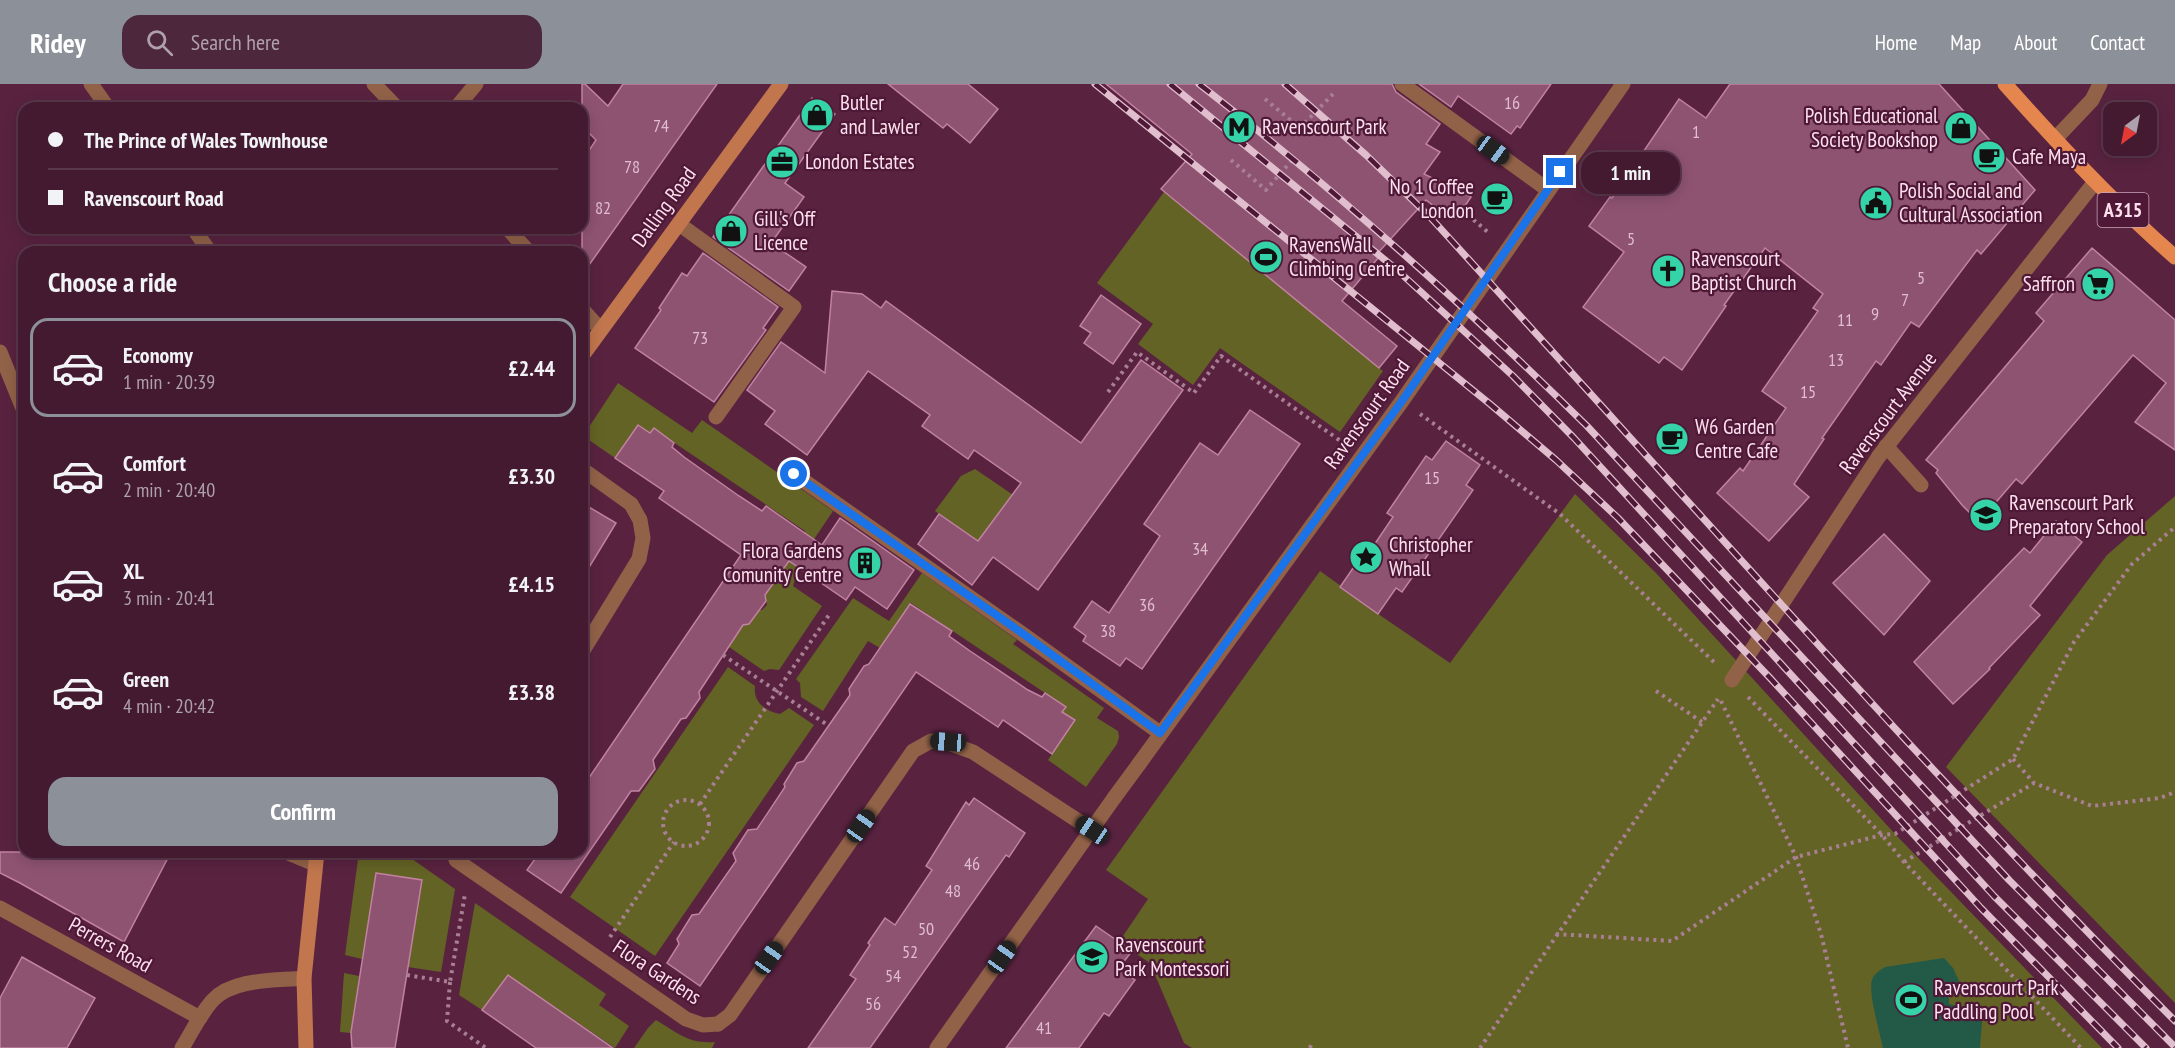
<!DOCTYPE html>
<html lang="en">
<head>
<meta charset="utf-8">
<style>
	body { margin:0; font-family:"PT Sans Narrow",sans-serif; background:#4d273c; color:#f1f3f6; height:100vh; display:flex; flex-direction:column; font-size:22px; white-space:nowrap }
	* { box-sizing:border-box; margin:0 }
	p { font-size:20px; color:#afa1ab }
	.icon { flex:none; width:33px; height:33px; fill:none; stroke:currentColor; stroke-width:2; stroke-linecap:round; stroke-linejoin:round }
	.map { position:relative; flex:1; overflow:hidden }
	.sheet { position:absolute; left:18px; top:162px; width:570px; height:612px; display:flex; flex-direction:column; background:#431a30; border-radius:18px; box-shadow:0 3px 15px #0003,0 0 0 2px #5b384c }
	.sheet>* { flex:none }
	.hud { position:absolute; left:18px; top:18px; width:570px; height:132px; border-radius:18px; box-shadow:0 3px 15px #0003,0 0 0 2px #5b384c; display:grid; align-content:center; height:132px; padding:0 30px; background:#431a30 }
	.needle { width:39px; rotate:212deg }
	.fabs { position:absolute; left:2103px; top:18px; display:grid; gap:12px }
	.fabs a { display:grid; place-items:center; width:54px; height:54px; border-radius:12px; background:#431a30; box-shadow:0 3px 15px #0003,0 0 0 2px #5b384c; font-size:30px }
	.end { position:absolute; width:27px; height:27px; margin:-14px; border:8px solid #1a73e8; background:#fff; box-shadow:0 0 0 3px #fff }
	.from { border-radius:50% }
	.bubble { position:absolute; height:42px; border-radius:18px; background:#431a30; box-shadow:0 3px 15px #0003,0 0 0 2px #5b384c; font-size:20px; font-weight:700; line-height:42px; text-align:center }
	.car { position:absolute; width:18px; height:36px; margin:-18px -9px; border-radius:8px; box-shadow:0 0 4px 2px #0007; background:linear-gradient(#222 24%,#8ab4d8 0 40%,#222 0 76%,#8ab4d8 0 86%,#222 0) }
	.hud b { display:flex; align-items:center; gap:21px; height:57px; font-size:22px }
	.hud b+b { border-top:2px solid #5b384c }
	.hud i { width:15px; height:15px; background:#f1f3f6 }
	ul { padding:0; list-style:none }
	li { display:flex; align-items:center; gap:18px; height:99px; margin:0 12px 9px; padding:0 18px; border:3px solid transparent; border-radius:18px }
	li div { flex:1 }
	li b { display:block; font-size:22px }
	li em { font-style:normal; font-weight:700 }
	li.selected { border-color:#8c9099 }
	li>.icon { width:54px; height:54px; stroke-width:1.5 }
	h2 { padding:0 30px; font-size:27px; line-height:72px }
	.action { display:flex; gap:12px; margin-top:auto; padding:12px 30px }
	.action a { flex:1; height:69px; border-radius:18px; background:#8c9099; color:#fff; font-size:24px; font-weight:700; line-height:69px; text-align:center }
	header { display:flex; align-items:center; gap:36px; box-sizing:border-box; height:84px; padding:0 30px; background:#8c9099; color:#fff }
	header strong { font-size:28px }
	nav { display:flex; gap:33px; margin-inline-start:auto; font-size:21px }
	.search { width:420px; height:54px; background:#4d273c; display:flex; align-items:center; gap:15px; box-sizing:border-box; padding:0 21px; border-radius:18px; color:#afa1ab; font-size:22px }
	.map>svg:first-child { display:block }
	.green { fill:#636325 }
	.water { fill:#235947 }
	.building { fill:#8e5371; stroke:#c282a1; stroke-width:1.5 }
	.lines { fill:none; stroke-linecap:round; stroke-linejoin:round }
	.path { stroke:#a97f94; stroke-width:4; stroke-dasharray:3 4.5; stroke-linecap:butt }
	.service { stroke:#916248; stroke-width:15 }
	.pedestrian { stroke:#916248; stroke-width:15 }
	.minor { stroke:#916248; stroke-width:15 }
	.secondary { stroke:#c1764d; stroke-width:15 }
	.primary { stroke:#e6864f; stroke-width:15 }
	.rail-casing { stroke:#e0bece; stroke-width:7 }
	.rail { stroke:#4e1836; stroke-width:4.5; stroke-dasharray:14; stroke-linecap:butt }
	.route { stroke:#1a73e8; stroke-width:8 }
	.labels { text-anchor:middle; stroke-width:4.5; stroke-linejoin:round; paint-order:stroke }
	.number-label { font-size:18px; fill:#e1bdce }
	.shield { fill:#4e1836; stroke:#c8a4b6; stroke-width:1.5 }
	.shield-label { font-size:20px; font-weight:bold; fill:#fde0ed }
	.poi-label { font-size:21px; fill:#fde0ed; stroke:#4e1836; text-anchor:start }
	.street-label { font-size:21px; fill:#fde0ed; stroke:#4e1836 }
</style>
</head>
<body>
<header>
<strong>Ridey</strong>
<div class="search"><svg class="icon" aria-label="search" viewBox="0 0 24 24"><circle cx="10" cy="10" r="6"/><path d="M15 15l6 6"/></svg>Search here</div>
<nav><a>Home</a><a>Map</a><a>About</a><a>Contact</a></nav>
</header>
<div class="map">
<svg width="2175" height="964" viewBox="0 0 2175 964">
	<rect width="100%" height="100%" fill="#592340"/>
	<g class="green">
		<path d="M1164 108 1383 287 1340 348 1220 264 1193 301 1138 260 1153 240 1097 199Z"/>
		<path d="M618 299 692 349 702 336 833 427 802 473 793 502 822 522 779 586 770 585 764 587 729 563 743 541 749 540 752 536 751 529 754 525 762 526 767 521 765 511 776 495 773 493 805 447 654 345 650 349 638 341 615 374 583 352Z"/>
		<path d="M975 385 1034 425 1000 472 935 427 961 392Z"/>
		<path d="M1575 410 1656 489 1895 750 2102 964H1192L1184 959 1150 879 1119 858 1148 815 1106 786 1320 487 1341 502 1340 504 1450 579Z"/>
		<path d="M2175 412V919L1946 683 2107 471Z"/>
		<path d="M922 489 1017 556 1013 560 1104 624 1097 634 1118 647 1119 653 1117 660 1086 703 1048 676 1075 636 1062 628 1066 623 911 519 880 564 868 557 823 627 801 613 800 599 796 595 853 514 889 537Z"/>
		<path d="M728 583 755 602C753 618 765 627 780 630L789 624 814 641 655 872 570 813Z"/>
		<path d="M359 768H369L375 771 377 768H402L455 805 441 888 408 883 422 796 376 790 362 875 345 871Z"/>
		<path d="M475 819 606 910 599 921 629 942 615 964 508 891 482 926 459 911Z"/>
		<path d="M344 889 359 892 351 949 340 948Z"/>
		<path d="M656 936C678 949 688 960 715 958L712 964H634L648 944Z"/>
	</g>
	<path class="water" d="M1944 874 1953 884 1959 897 1955 908 1949 912V920C1959 923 1968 921 1978 926L1982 938 1980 964H1883C1880 949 1868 909 1872 896 1874 890 1880 886 1885 883Z"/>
	<g class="building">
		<path d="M582 0H585L608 22 623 0H717L582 191V77L596 56 582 42Z"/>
		<path d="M888 0H968L998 25 970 59 947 40 943 44Z"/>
		<path d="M1106 0H1392L1396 8 1440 40 1426 60 1440 68 1424 90 1471 113 1456 135 1450 131 1449 134 1426 116 1376 171 1379 173 1342 217 1397 262 1379 284 1161 105 1192 70Z"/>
		<path d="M1419 0H1551L1520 44 1517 42 1511 50 1458 12 1451 23Z"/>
		<path d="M1730 0H1939L2035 106 1981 170 1977 166 1919 243 1911 238 1881 281 1876 277 1822 354 1824 355 1794 400 1809 413 1769 457 1717 409 1740 384 1743 387 1786 324 1762 307 1818 227 1813 224 1823 210 1765 164 1724 221 1726 222 1682 286 1664 273 1659 279 1583 223 1624 168 1589 142 1610 113 1612 114 1679 15 1706 34Z"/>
		<path d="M812 14 835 30 785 99 804 113 771 159 806 183 789 207 713 153Z"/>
		<path d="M2092 164 2175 236V366L2135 338 2166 299 2133 271 2022 400 2016 395 1979 438 1962 421 1936 389 1938 386 1926 376 2044 237 2036 229Z"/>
		<path d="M703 169 778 223 763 244 766 246 714 318 635 264 661 226 659 224 682 189 687 192Z"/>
		<path d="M832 207 862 210 881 224 886 217 1081 359 1141 276 1183 306 1038 506 993 473 972 501 918 460 939 430 978 457 1021 399 974 366 968 375 922 342 930 331 868 287 807 371 765 340 775 327 747 306 781 258 825 289Z"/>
		<path d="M1101 211 1141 240 1113 280 1084 259 1091 249 1080 242Z"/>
		<path d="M1250 326 1300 360 1142 585 1126 574 1120 582 1083 557 1086 552 1074 543 1092 517 1109 529 1160 452 1144 440 1200 359 1218 371Z"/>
		<path d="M638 341 650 349 654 344 674 359 672 363 684 373 739 412 762 427 766 422 822 461 840 434 914 486 887 525 855 503 846 516 789 477 765 511 766 517 749 540 743 541 699 608 700 614 686 634 681 635 653 676 655 685 639 707H631L561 809 527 786 540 768H582V704L741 471 659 414 664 407 615 374Z"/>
		<path d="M1446 357 1480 381 1466 401 1473 406 1402 508 1396 504 1378 530 1340 503 1360 474 1364 476 1393 433 1387 429 1426 372 1432 376Z"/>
		<path d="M582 419 616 439 582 495Z"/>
		<path d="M2056 437 2082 458 2030 522 2040 531 1989 584 1990 585 1953 620 1914 578 2024 464 2030 469Z"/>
		<path d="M1884 450 1930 497 1884 551 1833 499Z"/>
		<path d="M910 520 952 547 949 552 970 567 1028 606 1042 613 1045 609 1066 623 1062 628 1075 636 1052 670 1003 636 998 643 916 588 700 902 667 879 679 860 677 855 692 831 699 830 736 777 733 769 748 746 757 745 785 703 784 700 797 679 804 677 850 611 849 605 864 582 869 580Z"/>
		<path d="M974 714 1025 749 1009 773 1006 771 870 964H808L856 895 850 891 870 861 868 859 885 834 895 841 932 786 926 782 966 718 969 721Z"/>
		<path d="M0 768H171L124 858 20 799 0 789Z"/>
		<path d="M376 789 422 796 395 964H352L351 948Z"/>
		<path d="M1096 842 1132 867 1119 884 1135 896 1109 932 1104 929 1079 964H1006Z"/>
		<path d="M22 873 95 914 67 964H0V914Z"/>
		<path d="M508 891 613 964H536L482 926Z"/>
	</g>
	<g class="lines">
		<g class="path">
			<path d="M1265 15 1300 44 1333 10"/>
			<path d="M1231 76 1266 106 1294 74"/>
			<path d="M1462 126 1489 149"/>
			<path d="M1108 308 1137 268 1194 309 1221 272 1342 358"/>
			<path d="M1420 330 1560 430 1716 580"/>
			<path d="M723 571 829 642"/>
			<path d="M1656 607 1702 638"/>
			<path d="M1748 613 1882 751 1904 778 2081 964"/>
			<path d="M1721 617 1796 773 1821 850 1848 964"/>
			<path d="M2013 675 2034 699 2092 722 2160 714 2175 708"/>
			<circle cx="686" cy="739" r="23"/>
			<path d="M700 720 831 528"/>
			<path d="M1904 778 2034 699"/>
			<path d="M1556 850 1672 857 1796 773 1882 751 1895 750 2013 675 2074 558 2132 480 2175 443"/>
			<path d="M610 853 674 758"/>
			<path d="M407 891 450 898 465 810"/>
			<path d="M450 898 447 937 486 964"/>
			<path d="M1310 964 1311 961"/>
			<path d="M1480 964 1718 615"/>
		</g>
		<g class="service">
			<path d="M2055 55 2092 16 2100 0"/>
			<path d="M679 140 794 223 716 333"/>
			<path d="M1886 362 1921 401"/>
			<path d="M794 390 1021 549 1160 649"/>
			<path d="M1114 714 1139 680"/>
			<path d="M718 940 730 931 913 667 931 657 948 659 973 668 1092 746"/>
		</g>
		<path class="pedestrian" d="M1732 596 1879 372"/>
		<g class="minor">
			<path d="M91 0 108 24"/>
			<path d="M374 0 397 24"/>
			<path d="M1402 0 1548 106"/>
			<path d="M456 24 476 0"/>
			<path d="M193 144 210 168"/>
			<path d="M507 144 529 168"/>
			<path d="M582 225 600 245"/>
			<path d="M0 268 24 327"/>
			<path d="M1879 372 2095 98"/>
			<path d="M582 385 631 420 640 436 643 454 639 475 582 568"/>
			<path d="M1139 680 1402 317 1623 0"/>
			<path d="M286 768 315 780"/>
			<path d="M461 768 456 776 686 935 703 941 718 940"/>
			<path d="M0 824 200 934"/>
			<path d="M182 964C192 948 200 930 213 916 234 894 276 897 304 894"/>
			<path d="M937 964 1114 714"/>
		</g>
		<g class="secondary">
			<path d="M582 272 781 0"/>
			<path d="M306 964 304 894 317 768"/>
		</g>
		<path class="primary" d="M2005 0C2059 61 2114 120 2175 173"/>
		<defs>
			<g id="rail">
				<path d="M1095 0 1490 320 1556 376 1618 434 1771 595 1981 824 2118 964"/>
				<path d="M1170 0 1396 185 1513 292 1574 354 1994 812 2146 964"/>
				<path d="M1199 0C1336 106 1464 221 1587 342L2009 796 2175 963"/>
				<path d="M1285 0 1366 71 1430 133C1677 403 1917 678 2175 937"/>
			</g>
		</defs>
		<use href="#rail" class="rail-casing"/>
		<use href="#rail" class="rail"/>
	</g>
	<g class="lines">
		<path class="route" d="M794 390 1022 549 1160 649 1402 317 1560 88"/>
	</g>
	<defs>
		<symbol id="shop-disc" viewBox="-11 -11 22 22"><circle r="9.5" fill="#34d4a8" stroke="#4e1836"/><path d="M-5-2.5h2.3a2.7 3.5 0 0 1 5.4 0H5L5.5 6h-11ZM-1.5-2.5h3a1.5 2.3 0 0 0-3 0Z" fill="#111"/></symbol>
		<symbol id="metro-disc" viewBox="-11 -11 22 22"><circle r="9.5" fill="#34d4a8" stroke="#4e1836"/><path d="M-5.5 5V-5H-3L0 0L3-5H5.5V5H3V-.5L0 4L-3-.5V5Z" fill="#111"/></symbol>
		<symbol id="cafe-disc" viewBox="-11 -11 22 22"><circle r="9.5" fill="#34d4a8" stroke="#4e1836"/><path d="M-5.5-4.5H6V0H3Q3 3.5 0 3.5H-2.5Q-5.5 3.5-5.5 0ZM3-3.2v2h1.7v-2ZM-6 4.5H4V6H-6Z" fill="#111"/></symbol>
		<symbol id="office-disc" viewBox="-11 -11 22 22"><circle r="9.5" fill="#34d4a8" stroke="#4e1836"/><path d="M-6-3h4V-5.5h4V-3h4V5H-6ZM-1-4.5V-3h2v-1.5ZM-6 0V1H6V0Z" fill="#111"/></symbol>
		<symbol id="civic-disc" viewBox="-11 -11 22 22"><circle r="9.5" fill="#34d4a8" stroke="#4e1836"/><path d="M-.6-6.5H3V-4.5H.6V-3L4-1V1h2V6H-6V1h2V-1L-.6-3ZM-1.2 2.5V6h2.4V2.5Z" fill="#111"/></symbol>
		<symbol id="stadium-disc" viewBox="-11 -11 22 22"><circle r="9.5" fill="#34d4a8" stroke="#4e1836"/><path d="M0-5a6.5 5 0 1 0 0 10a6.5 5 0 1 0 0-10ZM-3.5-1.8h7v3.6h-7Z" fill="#111"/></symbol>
		<symbol id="church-disc" viewBox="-11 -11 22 22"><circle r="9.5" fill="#34d4a8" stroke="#4e1836"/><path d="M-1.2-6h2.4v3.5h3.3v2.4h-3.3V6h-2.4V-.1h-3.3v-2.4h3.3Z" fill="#111"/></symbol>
		<symbol id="supermarket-disc" viewBox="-11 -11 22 22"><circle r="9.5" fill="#34d4a8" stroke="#4e1836"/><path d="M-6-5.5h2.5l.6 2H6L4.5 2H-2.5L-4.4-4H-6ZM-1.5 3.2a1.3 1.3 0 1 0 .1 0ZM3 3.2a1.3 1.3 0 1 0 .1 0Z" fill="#111"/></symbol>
		<symbol id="school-disc" viewBox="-11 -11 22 22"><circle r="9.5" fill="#34d4a8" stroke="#4e1836"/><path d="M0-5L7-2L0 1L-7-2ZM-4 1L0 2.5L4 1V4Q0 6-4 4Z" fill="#111"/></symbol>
		<symbol id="sight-disc" viewBox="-11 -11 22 22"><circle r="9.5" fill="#34d4a8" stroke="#4e1836"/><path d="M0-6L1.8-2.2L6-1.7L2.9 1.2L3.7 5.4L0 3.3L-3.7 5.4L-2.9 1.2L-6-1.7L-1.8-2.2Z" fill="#111"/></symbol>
		<symbol id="building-disc" viewBox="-11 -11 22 22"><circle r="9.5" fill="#34d4a8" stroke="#4e1836"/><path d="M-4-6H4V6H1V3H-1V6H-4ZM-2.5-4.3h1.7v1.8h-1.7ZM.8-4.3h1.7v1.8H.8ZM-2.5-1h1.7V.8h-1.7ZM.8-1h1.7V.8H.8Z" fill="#111"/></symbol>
	</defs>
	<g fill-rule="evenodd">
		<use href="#shop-disc" x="798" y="12" width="38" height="38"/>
		<use href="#metro-disc" x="1220" y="24" width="38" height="38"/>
		<use href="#shop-disc" x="1942" y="25" width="38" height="38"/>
		<use href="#cafe-disc" x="1970" y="54" width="38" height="38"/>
		<use href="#office-disc" x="763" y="59" width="38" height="38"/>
		<use href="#cafe-disc" x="1478" y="96" width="38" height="38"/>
		<use href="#civic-disc" x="1857" y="100" width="38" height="38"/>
		<use href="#shop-disc" x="712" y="128" width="38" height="38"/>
		<use href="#stadium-disc" x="1247" y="154" width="38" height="38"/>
		<use href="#church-disc" x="1649" y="168" width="38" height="38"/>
		<use href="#supermarket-disc" x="2079" y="181" width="38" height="38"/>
		<use href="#cafe-disc" x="1653" y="336" width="38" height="38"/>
		<use href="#school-disc" x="1967" y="412" width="38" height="38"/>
		<use href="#sight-disc" x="1347" y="454" width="38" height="38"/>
		<use href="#building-disc" x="846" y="460" width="38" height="38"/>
		<use href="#school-disc" x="1073" y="854" width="38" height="38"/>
		<use href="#stadium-disc" x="1892" y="897" width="38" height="38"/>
	</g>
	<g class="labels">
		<g class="number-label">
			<text x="1512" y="25">16</text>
			<text x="661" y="48">74</text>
			<text x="1696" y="54">1</text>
			<text x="632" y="89">78</text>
			<text x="603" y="130">82</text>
			<text x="1631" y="161">5</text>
			<text x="1921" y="200">5</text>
			<text x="1905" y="222">7</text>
			<text x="1875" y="236">9</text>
			<text x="1845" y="242">11</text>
			<text x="700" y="260">73</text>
			<text x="1836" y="282">13</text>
			<text x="1808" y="314">15</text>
			<text x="1432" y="400">15</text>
			<text x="1200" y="471">34</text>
			<text x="1147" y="527">36</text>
			<text x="1108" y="553">38</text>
			<text x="972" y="786">46</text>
			<text x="953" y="813">48</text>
			<text x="926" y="851">50</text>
			<text x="910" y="874">52</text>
			<text x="893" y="898">54</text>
			<text x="873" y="926">56</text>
			<text x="1044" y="950">41</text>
		</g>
		<rect class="shield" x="2097.5" y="109" width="51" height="34" rx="4.5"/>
		<g class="shield-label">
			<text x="2123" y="133">A315</text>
		</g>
		<g class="poi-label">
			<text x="840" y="26">Butler<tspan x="840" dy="24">and Lawler</tspan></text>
			<text x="1938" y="39" text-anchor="end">Polish Educational<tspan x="1938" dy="24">Society Bookshop</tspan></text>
			<text x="1262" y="50">Ravenscourt Park</text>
			<text x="2012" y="80">Cafe Maya</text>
			<text x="805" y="85">London Estates</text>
			<text x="1474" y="110" text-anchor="end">No 1 Coffee<tspan x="1474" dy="24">London</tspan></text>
			<text x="1899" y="114">Polish Social and<tspan x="1899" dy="24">Cultural Association</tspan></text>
			<text x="754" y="142">Gill's Off<tspan x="754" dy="24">Licence</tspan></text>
			<text x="1289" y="168">RavensWall<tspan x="1289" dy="24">Climbing Centre</tspan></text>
			<text x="1691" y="182">Ravenscourt<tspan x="1691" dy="24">Baptist Church</tspan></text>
			<text x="2075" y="207" text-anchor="end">Saffron</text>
			<text x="1695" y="350">W6 Garden<tspan x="1695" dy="24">Centre Cafe</tspan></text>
			<text x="2009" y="426">Ravenscourt Park<tspan x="2009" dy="24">Preparatory School</tspan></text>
			<text x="1389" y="468">Christopher<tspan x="1389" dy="24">Whall</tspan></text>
			<text x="842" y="474" text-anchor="end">Flora Gardens<tspan x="842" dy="24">Comunity Centre</tspan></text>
			<text x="1115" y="868">Ravenscourt<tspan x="1115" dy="24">Park Montessori</tspan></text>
			<text x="1934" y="911">Ravenscourt Park<tspan x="1934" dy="24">Paddling Pool</tspan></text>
		</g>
		<g class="street-label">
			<text transform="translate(664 123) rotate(-54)" y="7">Dalling Road</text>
			<text transform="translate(1888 329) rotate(-53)" y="7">Ravenscourt Avenue</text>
			<text transform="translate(1367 330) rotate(-54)" y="7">Ravenscourt Road</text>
			<text transform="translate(110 861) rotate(29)" y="7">Perrers Road</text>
			<text transform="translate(657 888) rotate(33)" y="7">Flora Gardens</text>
		</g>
	</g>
</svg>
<div class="fabs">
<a><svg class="needle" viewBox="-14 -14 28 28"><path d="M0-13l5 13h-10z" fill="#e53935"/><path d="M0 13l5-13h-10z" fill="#afa1ab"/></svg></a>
</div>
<i class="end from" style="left:794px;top:390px"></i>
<i class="end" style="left:1560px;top:88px"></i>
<div class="bubble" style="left:1581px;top:68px;width:99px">1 min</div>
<i class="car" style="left:1493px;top:66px;rotate:126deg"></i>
<i class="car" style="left:948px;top:658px;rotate:274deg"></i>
<i class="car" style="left:861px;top:742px;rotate:35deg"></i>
<i class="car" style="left:1092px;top:746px;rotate:304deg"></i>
<i class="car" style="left:1002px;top:873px;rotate:35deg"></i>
<i class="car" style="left:769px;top:874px;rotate:35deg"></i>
<div class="hud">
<b><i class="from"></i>The Prince of Wales Townhouse</b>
<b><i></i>Ravenscourt Road</b>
</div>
<section class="sheet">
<h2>Choose a ride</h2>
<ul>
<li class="selected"><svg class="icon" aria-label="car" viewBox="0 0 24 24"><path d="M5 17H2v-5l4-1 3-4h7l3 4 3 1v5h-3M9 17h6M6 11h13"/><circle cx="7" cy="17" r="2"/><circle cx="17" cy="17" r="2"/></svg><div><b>Economy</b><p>1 min · 20:39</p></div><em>£2.44</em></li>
<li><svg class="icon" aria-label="car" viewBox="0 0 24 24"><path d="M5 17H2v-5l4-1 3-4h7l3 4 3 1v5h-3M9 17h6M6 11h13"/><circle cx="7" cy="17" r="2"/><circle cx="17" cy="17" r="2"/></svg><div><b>Comfort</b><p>2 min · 20:40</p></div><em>£3.30</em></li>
<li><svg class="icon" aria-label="car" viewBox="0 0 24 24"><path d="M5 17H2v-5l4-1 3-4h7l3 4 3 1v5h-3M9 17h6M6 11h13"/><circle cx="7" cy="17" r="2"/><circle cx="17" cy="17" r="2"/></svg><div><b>XL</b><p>3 min · 20:41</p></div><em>£4.15</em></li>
<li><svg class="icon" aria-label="car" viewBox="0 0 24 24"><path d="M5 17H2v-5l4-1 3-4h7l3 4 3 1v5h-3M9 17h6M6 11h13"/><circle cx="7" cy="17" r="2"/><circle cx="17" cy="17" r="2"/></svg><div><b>Green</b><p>4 min · 20:42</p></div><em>£3.38</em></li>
</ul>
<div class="action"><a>Confirm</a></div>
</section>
</div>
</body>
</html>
